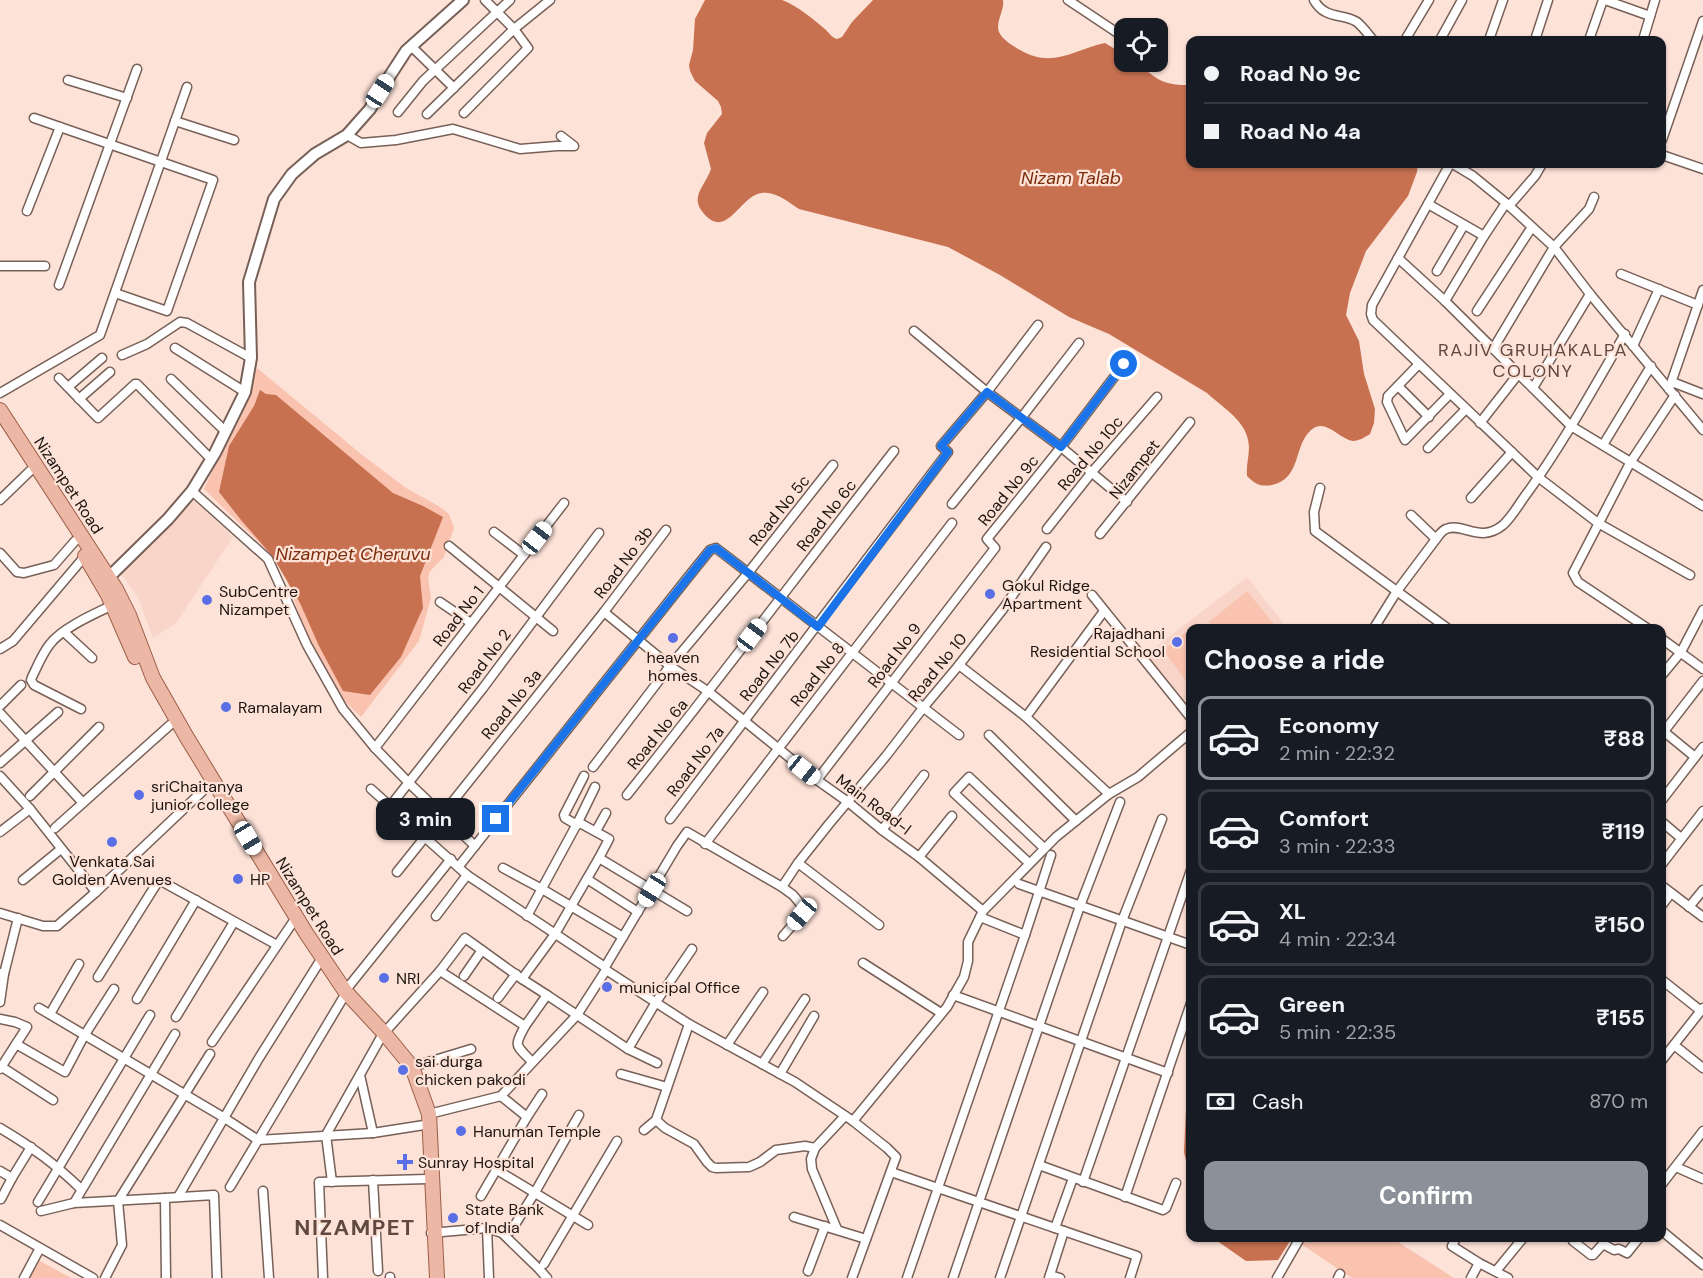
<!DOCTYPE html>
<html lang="en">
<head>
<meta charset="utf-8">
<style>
	body { margin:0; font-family:"DM Sans",sans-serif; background:#242831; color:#f1f3f6; height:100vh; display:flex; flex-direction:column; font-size:22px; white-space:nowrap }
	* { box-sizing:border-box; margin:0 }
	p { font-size:20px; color:#9ea1a6 }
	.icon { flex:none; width:33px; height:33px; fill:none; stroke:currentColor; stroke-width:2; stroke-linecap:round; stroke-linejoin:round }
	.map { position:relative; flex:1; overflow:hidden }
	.details { position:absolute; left:1186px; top:624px; width:480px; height:618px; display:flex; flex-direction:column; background:#171b24; border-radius:12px; box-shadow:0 2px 4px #0004 }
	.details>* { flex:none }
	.hud { position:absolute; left:1186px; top:36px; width:480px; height:132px; border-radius:12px; box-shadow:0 2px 4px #0004; display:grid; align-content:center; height:132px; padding:0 18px; background:#171b24 }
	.fabs { position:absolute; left:1114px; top:18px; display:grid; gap:12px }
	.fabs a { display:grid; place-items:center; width:54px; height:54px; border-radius:12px; background:#171b24; box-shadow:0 2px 4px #0004; font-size:30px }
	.end { position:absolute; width:27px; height:27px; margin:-14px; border:8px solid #1a73e8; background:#fff; box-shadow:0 0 0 3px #fff }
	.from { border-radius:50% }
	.bubble { position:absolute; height:42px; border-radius:12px; background:#171b24; box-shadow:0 2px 4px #0004; font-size:20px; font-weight:700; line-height:42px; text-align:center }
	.car { position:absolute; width:18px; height:36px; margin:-18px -9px; border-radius:8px; box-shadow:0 0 4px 2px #0007; background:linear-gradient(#fff 24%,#345 0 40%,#fff 0 76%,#345 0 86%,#fff 0) }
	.hud b { display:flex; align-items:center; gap:21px; height:57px; font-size:22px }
	.hud b+b { border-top:2px solid #363941 }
	.hud i { width:15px; height:15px; background:#f1f3f6 }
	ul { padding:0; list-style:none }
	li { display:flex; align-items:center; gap:18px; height:84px; margin:0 12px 9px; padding:0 6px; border:3px solid #363941; border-radius:12px }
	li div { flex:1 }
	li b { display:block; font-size:22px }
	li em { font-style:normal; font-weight:700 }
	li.selected { border-color:#8c9099 }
	li>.icon { width:54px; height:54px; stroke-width:1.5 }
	h2 { padding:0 18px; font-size:27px; line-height:72px }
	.pay { display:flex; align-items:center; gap:15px; height:66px; padding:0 18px; font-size:22px }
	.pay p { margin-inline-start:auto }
	.primary-button { display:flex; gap:12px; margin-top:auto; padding:12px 18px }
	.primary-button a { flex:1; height:69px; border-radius:12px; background:#8c9099; color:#fff; font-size:24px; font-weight:700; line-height:69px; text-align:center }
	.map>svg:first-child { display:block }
	.built { fill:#f8d5c8 }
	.green { fill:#fac3b0 }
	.water { fill:#c77151 }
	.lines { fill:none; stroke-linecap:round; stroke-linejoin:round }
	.minor-casing { stroke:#776057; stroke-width:11 }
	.tertiary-casing { stroke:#776057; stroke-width:14 }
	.primary-casing { stroke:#9b5f49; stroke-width:16 }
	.minor { stroke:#fff; stroke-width:8 }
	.tertiary { stroke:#fff; stroke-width:10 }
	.primary { stroke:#ecb7a4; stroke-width:14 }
	.route { stroke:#1a73e8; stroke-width:8 }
	.poi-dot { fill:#5a6fe6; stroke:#fde2d8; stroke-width:2 }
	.labels { text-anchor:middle; stroke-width:4.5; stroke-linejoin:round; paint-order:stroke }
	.street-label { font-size:16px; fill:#1e1511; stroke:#fde2d8 }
	.poi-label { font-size:16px; fill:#1e1511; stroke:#fde2d8; text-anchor:start }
	.water-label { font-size:18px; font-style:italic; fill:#7b2c08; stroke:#fde2d8 }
	.neighbourhood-label { font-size:18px; letter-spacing:1.5px; fill:#604941; stroke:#fde2d8 }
	.district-label { font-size:22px; font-weight:bold; letter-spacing:1.5px; fill:#604941; stroke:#fde2d8 }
</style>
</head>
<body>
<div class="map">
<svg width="1703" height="1278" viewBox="0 0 1703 1278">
	<rect width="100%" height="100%" fill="#fde2d8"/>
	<g class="built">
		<path d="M194 501 233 537 176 623 153 638 139 599 120 572Z"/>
		<path d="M1247 577 1287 628H1191V714L1145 655Z"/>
	</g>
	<g class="green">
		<path d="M257 368 361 454 406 488 440 507 449 514 454 528 444 557 430 571 428 578 431 598 419 641 361 717 340 697 311 647 286 578 275 558 204 489 241 408Z"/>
		<path d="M1247 591 1277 628H1214L1209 622Z"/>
		<path d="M1195 625 1197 628H1191V687L1163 650Z"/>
		<path d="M1305 1238H1401L1398 1242 1454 1278H1352L1301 1244Z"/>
		<path d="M38 1260 71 1278H29Z"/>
	</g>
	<g class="water">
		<path d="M705 0H782C798 6 813 19 826 30 830 34 831 37 837 39L842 37 852 22 873 0H1003C1005 10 995 22 999 32 1003 40 1013 46 1020 50 1053 69 1072 50 1105 43L1125 55V62C1139 62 1147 72 1158 79 1169 85 1179 85 1191 85V164H1418L1417 172 1408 196 1366 251 1350 293 1346 315 1359 341 1364 374 1375 409 1374 423 1370 434C1365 437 1359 441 1353 441 1339 439 1325 417 1311 430 1293 446 1302 478 1272 485 1260 487 1255 484 1247 476 1246 466 1249 457 1249 447 1248 421 1224 409 1207 393L1109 334 1069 317 1000 275 948 247 799 209C788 202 776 191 762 193 740 195 728 239 705 215 688 197 705 187 711 169L704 143 707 133 722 114 721 107 718 101 695 81 690 71 689 65 693 50 695 19Z"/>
		<path d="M260 390 266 394 276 395 393 493 423 506 443 517 420 576 423 608 401 657 370 695 343 691 319 646 300 603 273 557 241 520 219 492 229 446 254 406Z"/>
		<path d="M1191 1078V1183L1184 1152 1187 1088Z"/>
		<path d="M1213 1238H1292L1278 1260 1246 1261Z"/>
	</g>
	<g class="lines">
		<defs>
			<g id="minor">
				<path d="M485 0 514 29 550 0"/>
				<path d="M1068 0 1125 38"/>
				<path d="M1314 0C1325 20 1343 13 1357 22 1363 27 1368 34 1373 40"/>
				<path d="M1605 0 1650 16"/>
				<path d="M1405 40 1429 0"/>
				<path d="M1440 40 1462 0"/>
				<path d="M1489 40 1503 0"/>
				<path d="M1535 40 1548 0"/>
				<path d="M1589 40 1603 0"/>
				<path d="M1643 40 1655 0"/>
				<path d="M411 46 454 88"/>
				<path d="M68 80 127 98"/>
				<path d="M398 112 423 81 510 0"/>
				<path d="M427 114 514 29 528 48 464 113"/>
				<path d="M34 118 213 180 167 311 115 293"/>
				<path d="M175 121 234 140"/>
				<path d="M347 135 361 143 396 140 453 129 520 149 557 146H574L561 136"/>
				<path d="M1662 140 1703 21"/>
				<path d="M1662 155 1703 169"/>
				<path d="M1450 164 1372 305 1371 314 1373 320 1538 477 1598 523 1690 575"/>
				<path d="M1453 164 1473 176 1506 203 1554 247 1590 294 1703 430"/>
				<path d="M1428 204 1484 236"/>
				<path d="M1509 206 1535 176 1542 164"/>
				<path d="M27 211 60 127"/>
				<path d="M1398 258 1445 301 1571 426 1703 506"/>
				<path d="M0 266H45"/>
				<path d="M1437 271 1464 225"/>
				<path d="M1621 274 1698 305"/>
				<path d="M59 285 137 69"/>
				<path d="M1445 301 1484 236 1506 203"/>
				<path d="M1477 311 1532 227"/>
				<path d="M914 331 987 392 1061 447 1127 502"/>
				<path d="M1633 346 1659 289"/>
				<path d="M175 348 245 392"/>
				<path d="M1493 349 1554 247 1589 209 1594 197"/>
				<path d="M122 355 147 344 180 322 187 323 251 358"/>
				<path d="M1419 364 1388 396 1387 402 1405 440 1450 394"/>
				<path d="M59 378 98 418 135 384H137L211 459"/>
				<path d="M171 379 225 431"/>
				<path d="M1672 382 1703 394"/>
				<path d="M1398 386 1429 417"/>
				<path d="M68 387 102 358"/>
				<path d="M1533 388 1590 294"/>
				<path d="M1669 389 1703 290"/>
				<path d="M0 393 100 335 187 87"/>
				<path d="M79 399 110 372"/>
				<path d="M1480 423 1519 373"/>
				<path d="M1603 445 1651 366"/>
				<path d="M1428 448 1466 409"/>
				<path d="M1320 488 1314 512 1315 531 1447 628"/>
				<path d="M192 491 268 559 307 645 343 709 375 748 409 783 475 846"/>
				<path d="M1471 498 1512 452"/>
				<path d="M0 500 30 471"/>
				<path d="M952 504 1022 417 1079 343"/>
				<path d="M1411 515 1436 539"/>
				<path d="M1047 529 1092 472 1157 397"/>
				<path d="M494 532 524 555"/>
				<path d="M1100 534 1190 422"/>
				<path d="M449 546 553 631"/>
				<path d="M0 553 17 572 24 573 54 565 75 541"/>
				<path d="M1092 595 1191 718"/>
				<path d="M440 602 471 623"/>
				<path d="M604 612 670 666 709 692 817 780 848 802 882 830 919 857 983 911"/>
				<path d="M1374 628 1397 591 1439 535C1441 533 1443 530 1446 529 1463 522 1480 544 1503 525 1513 516 1520 502 1528 492 1564 442 1594 387 1625 334"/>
				<path d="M1647 628 1578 582 1573 573 1630 463 1675 395"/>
				<path d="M64 632 92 658"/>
				<path d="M1662 639 1703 669"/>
				<path d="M0 649 13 641 85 556"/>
				<path d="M959 665 1026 717 1109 794"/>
				<path d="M1662 675 1681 652 1703 610"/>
				<path d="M0 706 21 685"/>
				<path d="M81 709 34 685 31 680 32 677C37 667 42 654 50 644 62 628 94 614 113 605"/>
				<path d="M0 713 83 803"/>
				<path d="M1026 717 1104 611"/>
				<path d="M1662 730 1695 757"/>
				<path d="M1662 734 1703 681"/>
				<path d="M989 735 1076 821"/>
				<path d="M375 748 564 503"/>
				<path d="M0 763 58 712"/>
				<path d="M593 767 670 666 748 573 833 465"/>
				<path d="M0 776 30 809 96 892"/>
				<path d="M817 780 995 548 987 539 1061 447 1124 364"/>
				<path d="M371 789 467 875 605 967"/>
				<path d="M627 795C718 681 805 565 894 451"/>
				<path d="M30 796 99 727"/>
				<path d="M1662 800 1703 747"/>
				<path d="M391 805 483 688 599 533"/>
				<path d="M442 815 604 612 666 530"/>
				<path d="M670 819 948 452 941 446 987 392 1038 325"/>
				<path d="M578 822 609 839 599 858"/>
				<path d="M1662 822 1681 838"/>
				<path d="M577 825 565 818 564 815 584 776"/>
				<path d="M55 828 170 725"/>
				<path d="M882 830 924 775"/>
				<path d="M596 831 606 813"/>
				<path d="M0 832 30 809"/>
				<path d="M705 844 952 523"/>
				<path d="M919 857 952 816"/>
				<path d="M798 863 879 925"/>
				<path d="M1029 863 954 793 969 777 1044 848"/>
				<path d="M1662 864 1703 811"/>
				<path d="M459 866 689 576 710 550 716 548 959 735"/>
				<path d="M503 868 542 889 623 937"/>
				<path d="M397 872 425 837"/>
				<path d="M587 879 638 912"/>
				<path d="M23 880 61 849"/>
				<path d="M1019 884 1191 945"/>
				<path d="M1662 886 1703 917"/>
				<path d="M782 887 798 863 829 824 886 756 923 708 959 665 1003 609 1046 547"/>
				<path d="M1662 905 1671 893"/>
				<path d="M1689 907 1703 890"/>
				<path d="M0 913 43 926H57L96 892 209 785"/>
				<path d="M436 916 467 875"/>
				<path d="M527 916 578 822 595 787"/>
				<path d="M980 917 1025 935"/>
				<path d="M863 963 941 1013"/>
				<path d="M606 970 689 1024 795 1082 853 1121 887 1148 896 1157 852 1278"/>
				<path d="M440 971 465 938 522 979"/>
				<path d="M0 973 4 974 18 918"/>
				<path d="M464 976 482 950"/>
				<path d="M98 977 157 883 161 881 277 945"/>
				<path d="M1662 980 1701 1011"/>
				<path d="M345 991 451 859"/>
				<path d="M547 995 522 979 555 934 599 858 687 911"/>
				<path d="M953 995 1168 1073"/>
				<path d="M498 998 516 974"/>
				<path d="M137 999 196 900"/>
				<path d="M0 1002 4 974"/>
				<path d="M39 1008 223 1117 258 1140 373 1133 424 1125"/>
				<path d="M50 1014 79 964"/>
				<path d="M176 1017 234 922"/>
				<path d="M0 1019 15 1022 27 1027 0 1069"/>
				<path d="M525 1026C513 1048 516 1044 532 1062"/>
				<path d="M384 1033 440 971 525 1026 547 995 628 1049 657 1063"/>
				<path d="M212 1042 293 922"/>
				<path d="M16 1044 65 1072 84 1036 114 989"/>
				<path d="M727 1045 763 992"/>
				<path d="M1674 1045 1703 1068"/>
				<path d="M628 1049 656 1002 692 949"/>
				<path d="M1662 1060 1703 1008"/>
				<path d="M762 1064 805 999"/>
				<path d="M2 1067 53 1100"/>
				<path d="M412 1067 471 1049"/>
				<path d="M621 1074 667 1087"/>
				<path d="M780 1074 814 1016"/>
				<path d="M360 1075 373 1133"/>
				<path d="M429 1114 501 1096 577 1015 606 970 605 967 677 846 687 832 782 887 793 895 803 907 802 914 783 936"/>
				<path d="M527 1117 542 1094"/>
				<path d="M656 1120 665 1128 694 1144 707 1162 712 1167 716 1168 749 1167 760 1162 776 1150 805 1146 815 1148"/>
				<path d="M853 1121 947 1007 964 977 968 961V942L983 911 1056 837 1109 794 1138 777 1191 732"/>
				<path d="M0 1128C32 1147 54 1163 81 1189"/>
				<path d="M644 1130 656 1120 689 1024"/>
				<path d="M1039 1165 1163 1210 1166 1208 1176 1183"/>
				<path d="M1676 1167 1703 1179"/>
				<path d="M497 1170 588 1225"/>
				<path d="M0 1171 12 1178 1 1199"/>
				<path d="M891 1172 1137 1256 1130 1278"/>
				<path d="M12 1178 31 1147"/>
				<path d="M373 1180 378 1271"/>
				<path d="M332 1182 326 1135 380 1039"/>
				<path d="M1083 1182 1191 870"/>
				<path d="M1662 1184 1703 1131"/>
				<path d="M230 1187 343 998"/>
				<path d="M263 1191 269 1278"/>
				<path d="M481 1196 527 1117 501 1096"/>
				<path d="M178 1197 259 1058 320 961"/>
				<path d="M1125 1197 1191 1003"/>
				<path d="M165 1198 214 1195 217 1278"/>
				<path d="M38 1202 150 1015"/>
				<path d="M41 1211 74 1203"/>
				<path d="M794 1217 866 1239"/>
				<path d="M0 1225 93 1278"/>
				<path d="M1055 1228 1073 1178"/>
				<path d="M837 1229 812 1169 811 1159 815 1148 845 1116"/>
				<path d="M511 1231 534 1194 579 1115"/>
				<path d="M1662 1231 1703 1265"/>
				<path d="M431 1233 487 1228"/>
				<path d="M1456 1238 1452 1246 1479 1263 1508 1278"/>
				<path d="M1572 1238 1573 1241 1591 1255H1593L1603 1244 1614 1250 1619 1249 1627 1253 1639 1238"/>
				<path d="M544 1264 617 1141"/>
				<path d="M808 1271 825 1226"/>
				<path d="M1496 1271 1523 1238"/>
				<path d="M1050 1275 1060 1278"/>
				<path d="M24 1278 40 1248"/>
				<path d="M105 1278 122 1245 118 1201 210 1054"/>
				<path d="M166 1278 165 1198 74 1203 175 1034"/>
				<path d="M323 1278 319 1182 427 1179"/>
				<path d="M390 1278V1277"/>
				<path d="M489 1278 487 1228 502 1233 539 1269 547 1278"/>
				<path d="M907 1278 1025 935 1051 855"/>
				<path d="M953 1278 1080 906 1120 802"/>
				<path d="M1000 1278 1122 921 1162 819"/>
				<path d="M1049 1278 1064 1231"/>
				<path d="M1277 1278 1300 1238"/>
				<path d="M1338 1278 1340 1274"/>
				<path d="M1471 1278 1479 1263"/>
			</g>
			<path id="tertiary" d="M109 577 168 519 192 491 215 453 245 392 251 358 249 282 274 199 292 174 315 154 347 135 370 109 380 91 406 51 463 0"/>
			<g id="primary">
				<path d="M0 410 116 589 129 615 153 678 186 736 306 933 345 991 384 1033 412 1067 429 1114 437 1278"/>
				<path d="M85 556 108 595 135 657"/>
			</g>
		</defs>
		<use href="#minor" class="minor-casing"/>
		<use href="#tertiary" class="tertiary-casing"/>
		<use href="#primary" class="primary-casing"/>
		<use href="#minor" class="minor"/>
		<use href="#tertiary" class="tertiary"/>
		<use href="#primary" class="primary"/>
	</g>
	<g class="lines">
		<path class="route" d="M496 819 710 550 716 548 818 627 948 452 941 446 987 392 1061 447 1124 364"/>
	</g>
	<g class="poi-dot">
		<circle cx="990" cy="594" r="6"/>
		<circle cx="207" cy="600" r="6"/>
		<circle cx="673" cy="638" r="6"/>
		<circle cx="1177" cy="642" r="6"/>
		<circle cx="226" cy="707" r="6"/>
		<circle cx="139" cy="795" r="6"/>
		<circle cx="112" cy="842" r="6"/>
		<circle cx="238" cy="879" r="6"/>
		<circle cx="384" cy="978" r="6"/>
		<circle cx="607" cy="987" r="6"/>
		<circle cx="403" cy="1070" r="6"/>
		<circle cx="461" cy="1131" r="6"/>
		<path d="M402 1153h6v6h6v6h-6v6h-6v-6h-6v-6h6z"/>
		<circle cx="453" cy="1218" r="6"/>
	</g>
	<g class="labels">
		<g class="street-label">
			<text transform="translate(1090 453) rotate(-50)" y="6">Road No 10c</text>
			<text transform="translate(1134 469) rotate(-52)" y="6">Nizampet</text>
			<text transform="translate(69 485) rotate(57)" y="6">Nizampet Road</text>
			<text transform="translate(1008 490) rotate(-51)" y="6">Road No 9c</text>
			<text transform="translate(779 510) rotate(-51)" y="6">Road No 5c</text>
			<text transform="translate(826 515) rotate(-52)" y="6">Road No 6c</text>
			<text transform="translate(623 562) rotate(-53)" y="6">Road No 3b</text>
			<text transform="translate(458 616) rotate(-52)" y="6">Road No 1</text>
			<text transform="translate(894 655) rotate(-53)" y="6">Road No 9</text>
			<text transform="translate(484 661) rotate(-53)" y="6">Road No 2</text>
			<text transform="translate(769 665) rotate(-52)" y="6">Road No 7b</text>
			<text transform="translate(937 667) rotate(-51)" y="6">Road No 10</text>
			<text transform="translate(817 674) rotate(-52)" y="6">Road No 8</text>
			<text transform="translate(511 704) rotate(-51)" y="6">Road No 3a</text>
			<text transform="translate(657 734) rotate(-51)" y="6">Road No 6a</text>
			<text transform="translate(695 761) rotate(-53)" y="6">Road No 7a</text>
			<text transform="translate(874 804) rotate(37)" y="6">Main Road-I</text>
			<text transform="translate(310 906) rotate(58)" y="6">Nizampet Road</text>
		</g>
		<g class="poi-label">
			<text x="1002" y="591">Gokul Ridge<tspan x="1002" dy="18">Apartment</tspan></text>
			<text x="219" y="597">SubCentre<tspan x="219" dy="18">Nizampet</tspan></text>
			<text x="1165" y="639" text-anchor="end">Rajadhani<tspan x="1165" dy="18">Residential School</tspan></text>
			<text x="673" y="663" text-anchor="middle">heaven<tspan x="673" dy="18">homes</tspan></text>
			<text x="238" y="713">Ramalayam</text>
			<text x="151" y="792">sriChaitanya<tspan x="151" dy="18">junior college</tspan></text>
			<text x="112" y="867" text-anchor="middle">Venkata Sai<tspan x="112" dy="18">Golden Avenues</tspan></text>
			<text x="250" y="885">HP</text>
			<text x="396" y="984">NRI</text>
			<text x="619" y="993">municipal Office</text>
			<text x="415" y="1067">sai durga<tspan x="415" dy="18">chicken pakodi</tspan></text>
			<text x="473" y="1137">Hanuman Temple</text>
			<text x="418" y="1168">Sunray Hospital</text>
			<text x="465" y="1215">State Bank<tspan x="465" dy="18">of India</tspan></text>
		</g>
		<g class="water-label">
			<text x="1071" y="184">Nizam Talab</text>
			<text x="353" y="560">Nizampet Cheruvu</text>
		</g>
		<g class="neighbourhood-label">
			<text x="1533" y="356">RAJIV GRUHAKALPA<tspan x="1533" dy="21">COLONY</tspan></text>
		</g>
		<g class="district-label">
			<text x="355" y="1235">NIZAMPET</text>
		</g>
	</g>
</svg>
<div class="fabs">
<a><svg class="icon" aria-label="locate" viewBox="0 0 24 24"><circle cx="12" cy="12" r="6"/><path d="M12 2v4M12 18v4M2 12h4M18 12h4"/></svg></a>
</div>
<i class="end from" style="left:1124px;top:364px"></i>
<i class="end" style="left:496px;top:819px"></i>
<div class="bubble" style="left:376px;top:798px;width:99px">3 min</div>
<i class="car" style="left:380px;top:91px;rotate:33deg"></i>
<i class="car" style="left:537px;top:538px;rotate:38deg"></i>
<i class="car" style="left:752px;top:635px;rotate:37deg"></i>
<i class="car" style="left:804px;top:770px;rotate:129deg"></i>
<i class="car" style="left:248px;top:838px;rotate:149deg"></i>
<i class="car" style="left:652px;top:890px;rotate:212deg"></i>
<i class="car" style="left:802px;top:914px;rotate:220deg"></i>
<div class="hud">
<b><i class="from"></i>Road No 9c</b>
<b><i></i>Road No 4a</b>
</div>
<section class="details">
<h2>Choose a ride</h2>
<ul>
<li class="selected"><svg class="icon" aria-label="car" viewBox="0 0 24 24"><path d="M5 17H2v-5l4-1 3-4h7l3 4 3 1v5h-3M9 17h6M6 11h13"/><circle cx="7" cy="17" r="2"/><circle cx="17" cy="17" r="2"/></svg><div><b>Economy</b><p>2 min · 22:32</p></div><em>₹88</em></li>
<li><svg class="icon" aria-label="car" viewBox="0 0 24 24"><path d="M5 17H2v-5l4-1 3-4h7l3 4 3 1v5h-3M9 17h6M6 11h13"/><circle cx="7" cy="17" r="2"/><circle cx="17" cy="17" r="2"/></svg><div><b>Comfort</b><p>3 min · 22:33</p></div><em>₹119</em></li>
<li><svg class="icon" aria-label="car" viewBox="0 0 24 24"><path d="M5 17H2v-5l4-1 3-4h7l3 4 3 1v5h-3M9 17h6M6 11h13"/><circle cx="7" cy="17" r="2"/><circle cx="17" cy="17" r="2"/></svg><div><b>XL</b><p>4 min · 22:34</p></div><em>₹150</em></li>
<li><svg class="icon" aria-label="car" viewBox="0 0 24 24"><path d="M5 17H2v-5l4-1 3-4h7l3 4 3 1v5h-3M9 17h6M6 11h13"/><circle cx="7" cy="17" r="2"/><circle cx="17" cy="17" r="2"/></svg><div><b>Green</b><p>5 min · 22:35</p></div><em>₹155</em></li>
</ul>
<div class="pay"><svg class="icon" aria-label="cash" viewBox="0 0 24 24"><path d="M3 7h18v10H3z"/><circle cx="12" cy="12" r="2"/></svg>Cash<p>870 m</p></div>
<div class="primary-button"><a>Confirm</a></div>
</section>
</div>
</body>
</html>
